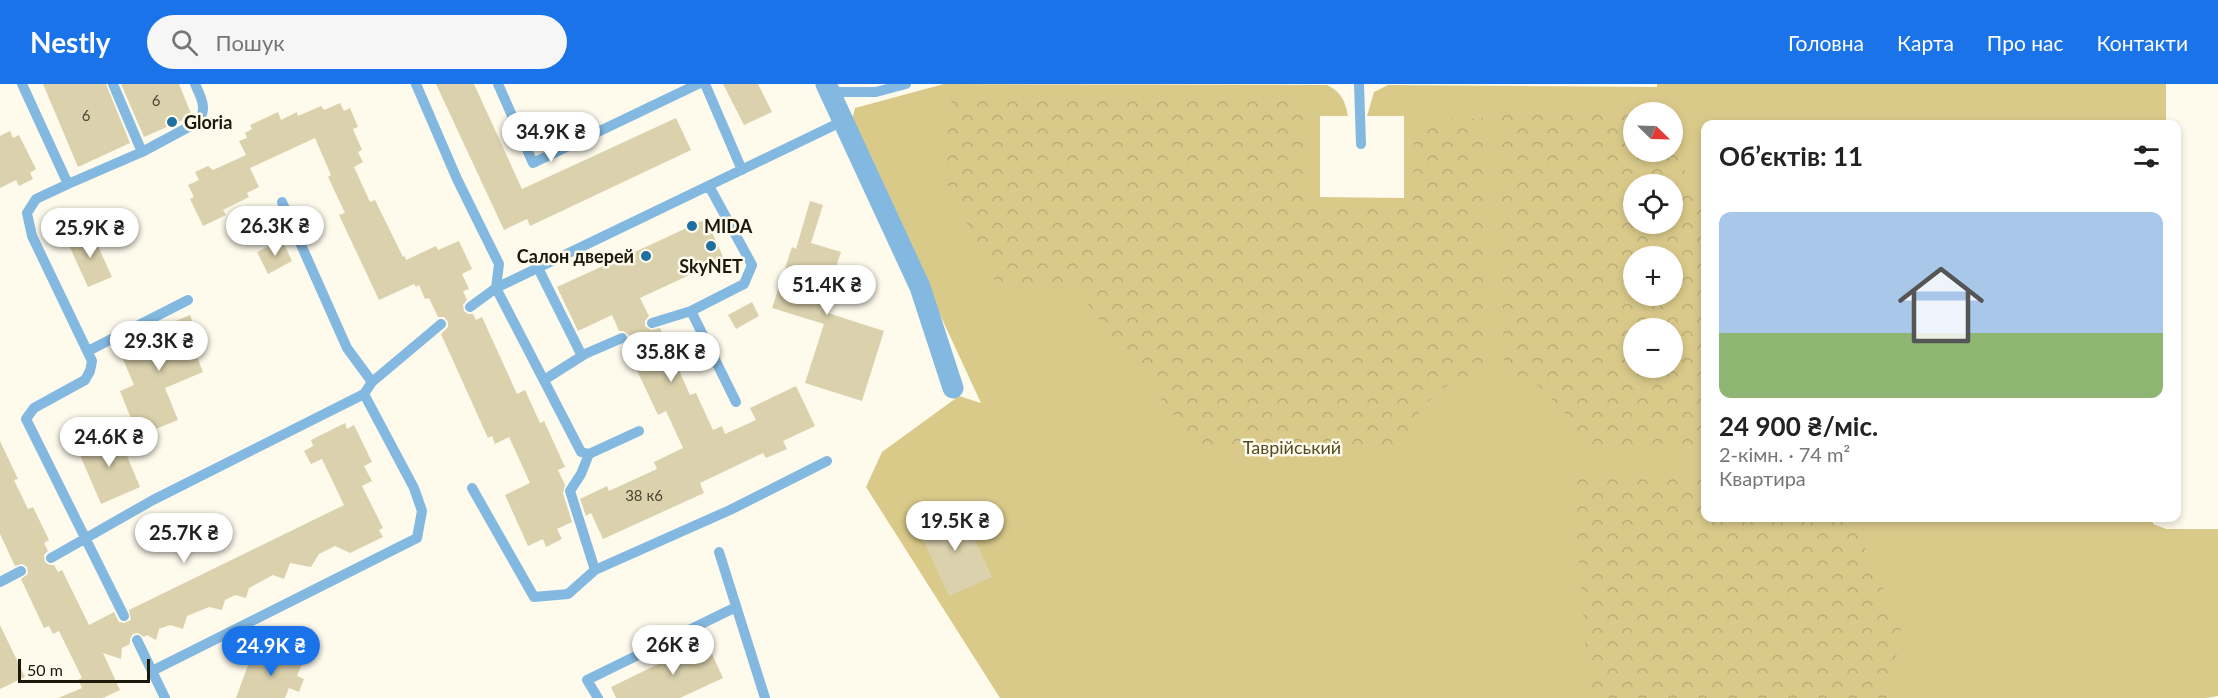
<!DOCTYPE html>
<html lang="uk">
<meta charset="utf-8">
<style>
body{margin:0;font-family:Lato,sans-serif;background:#f6f6f6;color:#222;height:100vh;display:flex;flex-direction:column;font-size:22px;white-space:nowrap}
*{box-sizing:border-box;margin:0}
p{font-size:20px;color:#767676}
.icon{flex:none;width:33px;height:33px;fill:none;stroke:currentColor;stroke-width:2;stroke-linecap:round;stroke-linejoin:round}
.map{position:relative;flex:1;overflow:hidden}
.panel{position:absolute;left:1701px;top:36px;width:480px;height:402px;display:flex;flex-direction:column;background:#fff;border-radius:12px;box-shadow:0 3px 9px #0003}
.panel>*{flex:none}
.needle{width:39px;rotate:113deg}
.controls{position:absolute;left:1623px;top:18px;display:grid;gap:12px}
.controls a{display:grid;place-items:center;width:60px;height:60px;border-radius:50%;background:#fff;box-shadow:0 3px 9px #0003;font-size:30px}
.scale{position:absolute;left:18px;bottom:15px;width:132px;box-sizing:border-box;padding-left:6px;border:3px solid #1c190b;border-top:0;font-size:16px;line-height:21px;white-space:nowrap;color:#1c190b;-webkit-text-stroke:4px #fefaec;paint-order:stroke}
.price{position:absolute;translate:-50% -51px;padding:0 14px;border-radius:21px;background:#fff;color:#222;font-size:20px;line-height:39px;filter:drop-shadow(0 2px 3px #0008)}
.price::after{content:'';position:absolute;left:50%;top:36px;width:18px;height:14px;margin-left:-9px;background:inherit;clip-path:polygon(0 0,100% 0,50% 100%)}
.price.on{background:#1a73e8;color:#fff}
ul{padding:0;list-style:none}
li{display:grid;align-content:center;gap:12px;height:318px;padding:0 18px}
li+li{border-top:2px solid #e0e0e0}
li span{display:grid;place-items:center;height:186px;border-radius:12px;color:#555}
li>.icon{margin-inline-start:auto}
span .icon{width:108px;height:108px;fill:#fffc;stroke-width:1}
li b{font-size:26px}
h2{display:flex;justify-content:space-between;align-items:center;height:72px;padding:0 18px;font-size:26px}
header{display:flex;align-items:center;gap:36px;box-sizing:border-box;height:84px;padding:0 30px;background:#1a73e8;color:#fff}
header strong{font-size:28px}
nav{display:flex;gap:33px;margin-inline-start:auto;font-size:21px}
.search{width:420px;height:54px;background:#f6f6f6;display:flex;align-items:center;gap:15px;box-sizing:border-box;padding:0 21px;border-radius:33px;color:#767676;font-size:22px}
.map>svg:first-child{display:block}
</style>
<header>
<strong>Nestly</strong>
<div class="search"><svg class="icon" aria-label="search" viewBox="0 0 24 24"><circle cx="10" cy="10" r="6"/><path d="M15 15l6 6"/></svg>Пошук</div>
<nav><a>Головна</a><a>Карта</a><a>Про нас</a><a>Контакти</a></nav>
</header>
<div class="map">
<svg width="2218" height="614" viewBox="0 0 2218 614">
<defs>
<pattern id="forest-crowns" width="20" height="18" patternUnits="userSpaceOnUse" patternTransform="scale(1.5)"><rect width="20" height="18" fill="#daca8a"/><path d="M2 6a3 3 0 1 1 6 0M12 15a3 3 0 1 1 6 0" fill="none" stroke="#baad76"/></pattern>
</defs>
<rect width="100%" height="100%" fill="#fefaec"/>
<path fill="#daca8a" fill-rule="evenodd" d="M944 0 1327 1C1341 8 1345 16 1348 32H1320V113L1404 114V32H1367L1374 8 1388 1 1657 3V0H2166V40H1706V434H2153V440L2166 445H2218V612L2207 614H1000L866 403 882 368 959 312 981 319 851 39 855 24ZM1634 28H1672V68H1634ZM1634 100H1672V140H1634ZM1634 172H1672V212H1634ZM1634 244H1672V284H1634Z"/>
<path fill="url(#forest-crowns)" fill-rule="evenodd" d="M952 13 1304 14 1305 122 1413 121 1414 37 1486 34V292L1446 302 1419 326 1407 366 1202 368 1077 206 995 197 943 91Z
M1653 22 1657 28H1634V68H1672L1673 61 1705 129V366L1577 367 1567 331 1539 302 1504 289 1500 30ZM1634 100H1672V140H1634ZM1672 172V212H1634V172ZM1634 244H1672V284H1634Z
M1705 388 1706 434H1852L1901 544 1890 614H1590L1572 391Z"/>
<path fill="#dbd2ad" d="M43 0H106L130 59 78 83Z
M121 0H179L192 32 144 53Z
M436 0H474L522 105 676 34 691 66 530 142 527 135 504 146Z
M723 0H758L772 28 744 41Z
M340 19 344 27 350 24 358 43 353 45 362 66 358 68 363 78 354 83 370 118 375 116 403 173 405 172 406 176 436 162 438 166 459 157 472 185 462 190 469 205 463 207 467 216 463 221 464 227 468 230H473L476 236 482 233 517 310 525 306 540 339 544 337 565 383 558 386 565 401 563 409 572 438 557 445 562 455 546 463 543 455 528 462 505 411 530 399 509 353 495 360 492 352 488 354 441 250 448 243V238L444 233H438L429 214 425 215 419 201 416 203 414 200 379 216 339 131 345 129 328 93 331 91 315 54 250 84 259 103 247 109 249 113 223 126 226 131 203 142 190 115 194 113 188 101 199 96 195 88 208 82 213 86 246 71 239 57 247 54 245 49 252 45 250 41 278 28 281 36 297 28 298 32 321 22 324 26Z
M10 47 13 54 19 51 36 85 30 89 33 95 19 102 16 96 0 104V52Z
M810 117 823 121 811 159 841 168 834 189 840 191 828 229 884 247 862 317 805 299 824 240 772 224 792 163 796 165Z
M706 135 724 175 640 214 649 232 645 237V242L651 246 660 244 690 311 696 309 713 346 722 342 725 350 756 336 750 324 796 302 815 342 783 357 787 365 766 374 763 369 700 399 704 409 603 455 591 429 586 432 580 415 607 402 609 407 657 385 654 378 683 364 666 327 658 331 625 261 629 255V251L623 247H619L612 231 578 247 557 203 605 181 603 177 620 170 622 174Z
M91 147 112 193 88 203 67 157Z
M282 156 292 177 268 190 257 168Z
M752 218 759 232 736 245 728 231Z
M190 231 202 262 194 265 203 288 165 304 178 336 138 352 120 307 134 301 117 261Z
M345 339 347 345 354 341 372 378 364 382 372 397 362 402 383 444 379 446 383 453 350 469 335 462 319 470 311 483 290 479 284 495 273 491 249 504 246 514 235 511 225 516 222 526 209 523 187 532 183 545 170 541 159 545 156 556 147 551 144 553 138 549 133 550 130 555V560L122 564 121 575 103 569 120 606 103 614H58L82 604 78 596 82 594 59 547 53 550 49 542 44 544 21 495 28 490 27 483 22 480 15 482 0 450V357L18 395 14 396 28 425 33 423 49 456 44 459 48 467 44 471 45 478 50 481H54L58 488 62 486 89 541 114 528 119 538 124 539 131 536 129 526 344 421 322 375 311 380 304 367 313 362 311 356Z
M117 348 140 403 101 420 77 364Z
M960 423 992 493 949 512 917 443Z
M0 541 25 593 0 605Z
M706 557 723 594 680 614H616L611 603Z
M259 565 286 575 287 571 303 577 297 592 304 595 299 608 289 604 285 614H236L251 573 255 575Z"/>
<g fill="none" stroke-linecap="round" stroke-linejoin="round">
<path stroke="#83b9e0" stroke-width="10" d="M22 0 68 100 36 115 27 129 32 152 92 277 90 287 85 296 34 324 26 335 124 532
M416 0 457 95 499 180 496 204 581 368 589 370 639 347
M498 0 533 79 698 0
M705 0 742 86
M1359 0 1361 60
M830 8H876L906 0
M142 68 198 38C208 25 201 13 195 0
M68 100 142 68 113 0
M709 102 752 181 744 200 691 227 736 318
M282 118 347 264 372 298 441 240
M538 184 582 272
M470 223 496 204 843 37
M652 239 691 227
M88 267 188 216
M544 296 585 270 622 254
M589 370 581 390 570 407 595 486 730 426 827 377
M472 404 534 513 568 510 595 486
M719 468 765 614
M51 474 153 416 364 310
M0 498 21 487
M137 556 165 614
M152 587 417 454 422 427 414 404 364 310 372 298
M598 614 587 596 736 523"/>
<path stroke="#83b9e0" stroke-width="21" d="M826 0 920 203 953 304"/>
</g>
<g fill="#1e70a1" stroke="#fefaec" stroke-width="2">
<circle cx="172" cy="38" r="6"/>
<circle cx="692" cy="142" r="6"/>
<circle cx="711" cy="162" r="6"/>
<circle cx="646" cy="172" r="6"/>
</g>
<g text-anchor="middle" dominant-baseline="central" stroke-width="5" stroke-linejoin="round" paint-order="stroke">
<g font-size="15" fill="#4c4734">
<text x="156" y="16">6</text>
<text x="86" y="31">6</text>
<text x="644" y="411">38 к6</text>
</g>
<g font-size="18" font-weight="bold" fill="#1c190b" stroke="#fefaec" text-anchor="start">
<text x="184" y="38">Gloria</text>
<text x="704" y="142">MIDA</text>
<text x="634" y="172" text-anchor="end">Салон дверей</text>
<text x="711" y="182" text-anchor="middle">SkyNET</text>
</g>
<g font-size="18" fill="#544b23" stroke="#fefaec">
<text x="1292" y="363">Таврійський</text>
</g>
</g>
</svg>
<div class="controls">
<a><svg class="needle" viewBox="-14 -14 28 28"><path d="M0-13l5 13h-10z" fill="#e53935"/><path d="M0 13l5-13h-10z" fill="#767676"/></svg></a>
<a><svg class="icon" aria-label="locate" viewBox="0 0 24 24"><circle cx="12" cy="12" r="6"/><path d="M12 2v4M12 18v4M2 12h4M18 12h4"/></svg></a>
<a>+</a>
<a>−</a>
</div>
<div class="scale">50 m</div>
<b class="price" style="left:551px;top:79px">34.9K ₴</b>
<b class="price" style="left:275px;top:173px">26.3K ₴</b>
<b class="price" style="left:90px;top:175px">25.9K ₴</b>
<b class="price" style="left:827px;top:232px">51.4K ₴</b>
<b class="price" style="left:159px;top:288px">29.3K ₴</b>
<b class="price" style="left:671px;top:299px">35.8K ₴</b>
<b class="price" style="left:109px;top:384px">24.6K ₴</b>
<b class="price" style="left:955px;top:468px">19.5K ₴</b>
<b class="price" style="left:184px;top:480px">25.7K ₴</b>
<b class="price" style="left:673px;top:592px">26K ₴</b>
<b class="price on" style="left:271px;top:593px">24.9K ₴</b>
<section class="panel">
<h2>Об’єктів: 11<svg class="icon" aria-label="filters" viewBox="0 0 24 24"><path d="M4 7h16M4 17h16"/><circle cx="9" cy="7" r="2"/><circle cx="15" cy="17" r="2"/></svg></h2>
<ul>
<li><span style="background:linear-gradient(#a9c7e8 65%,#8fb573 0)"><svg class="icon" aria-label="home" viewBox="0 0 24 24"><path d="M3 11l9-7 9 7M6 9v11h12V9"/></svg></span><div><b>24 900 ₴/міс.</b><p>2-кімн. · 74 m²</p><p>Квартира</p></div></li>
</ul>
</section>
</div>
